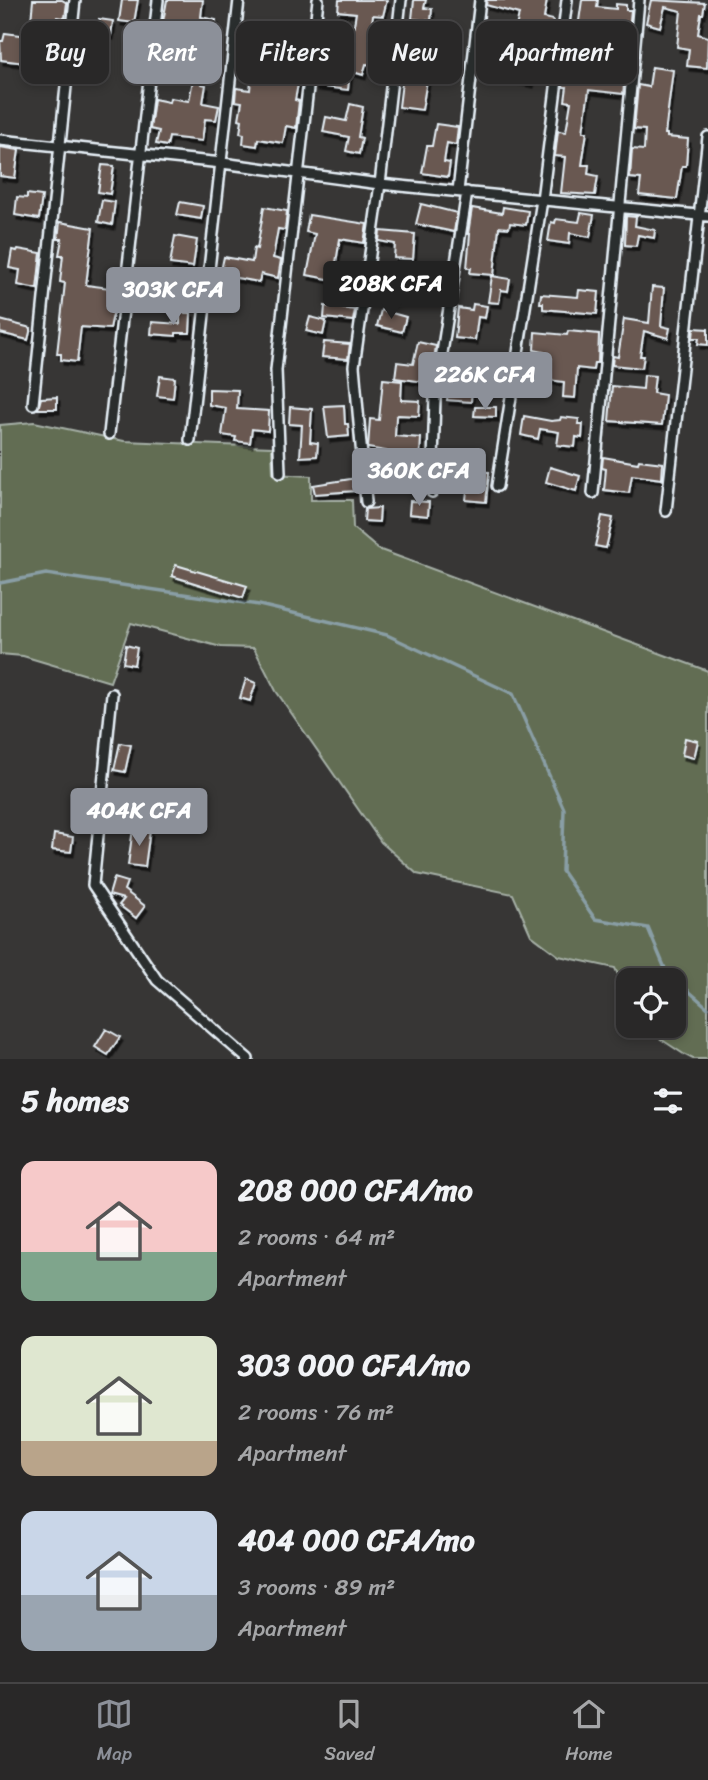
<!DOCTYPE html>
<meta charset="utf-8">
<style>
body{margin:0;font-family:Sriracha,sans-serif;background:#353434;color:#f1f3f6;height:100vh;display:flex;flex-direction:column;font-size:26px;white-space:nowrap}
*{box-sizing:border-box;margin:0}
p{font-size:23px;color:#a5a6a8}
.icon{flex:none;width:38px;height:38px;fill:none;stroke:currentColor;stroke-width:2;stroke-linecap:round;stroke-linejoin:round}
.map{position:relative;height:1059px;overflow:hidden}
.panel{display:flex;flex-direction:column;background:#292828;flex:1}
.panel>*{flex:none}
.hud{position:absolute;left:21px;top:21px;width:667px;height:63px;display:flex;gap:14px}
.buttons{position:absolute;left:616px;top:968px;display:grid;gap:14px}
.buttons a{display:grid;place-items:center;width:70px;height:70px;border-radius:14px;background:#292828;box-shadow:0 4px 10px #0003,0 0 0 2px #454445;font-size:35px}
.price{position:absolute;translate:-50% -60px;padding:0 16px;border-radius:7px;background:#8c9099;color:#fff;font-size:23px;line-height:46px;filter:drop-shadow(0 2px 4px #0008)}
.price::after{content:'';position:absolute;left:50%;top:42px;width:21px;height:16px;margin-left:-10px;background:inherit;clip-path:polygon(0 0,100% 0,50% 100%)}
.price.current{background:#222;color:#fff}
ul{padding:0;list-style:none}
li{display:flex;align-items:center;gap:21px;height:175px;padding:0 21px}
li span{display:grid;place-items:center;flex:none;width:196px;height:140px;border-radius:14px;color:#555}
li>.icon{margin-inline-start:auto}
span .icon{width:84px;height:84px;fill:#fffc;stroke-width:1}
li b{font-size:30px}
h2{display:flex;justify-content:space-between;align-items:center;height:84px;padding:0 21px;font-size:30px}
.pill{padding:0 24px;border-radius:14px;background:#292828;box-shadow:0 4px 10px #0003,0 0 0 2px #454445;font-size:24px;line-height:63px}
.pill.current{background:#8c9099;color:#fff}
.tabs{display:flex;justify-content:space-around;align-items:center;height:98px;border-top:2px solid #454445;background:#292828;font-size:19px;color:#a5a6a8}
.tabs a{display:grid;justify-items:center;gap:4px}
.tabs .current{color:#8c9099}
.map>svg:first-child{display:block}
</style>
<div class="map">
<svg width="708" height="1059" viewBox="0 0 708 1059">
<defs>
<filter id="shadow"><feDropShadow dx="2.5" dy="4.5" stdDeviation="0" flood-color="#0009"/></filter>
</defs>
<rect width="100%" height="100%" fill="#373635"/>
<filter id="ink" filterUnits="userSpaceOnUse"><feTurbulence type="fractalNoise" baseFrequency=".0143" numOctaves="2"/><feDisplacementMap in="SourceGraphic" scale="14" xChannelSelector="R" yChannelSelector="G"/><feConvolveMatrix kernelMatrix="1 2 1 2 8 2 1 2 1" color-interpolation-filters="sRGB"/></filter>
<g filter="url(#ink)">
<path fill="#626d53" stroke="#a5afa6" stroke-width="2" d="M34 422 124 441 272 447 273 474 311 476V500H352L353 528 378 549 708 671V1059H693L685 1055 641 1026H674V980H628V997L615 968 559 956 531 935 513 894 417 874 381 842 276 691 254 648 221 647 131 623 110 682 23 656 0 654V425Z"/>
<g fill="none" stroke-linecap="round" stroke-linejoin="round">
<path stroke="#899ea5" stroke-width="3.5" d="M0 583 46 574 259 605 387 635 513 694 564 809 562 871 595 919 648 928 666 971 708 1008"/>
</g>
<path fill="#695951" stroke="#e8f1f8" stroke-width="2" filter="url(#shadow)" d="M33 0H62L67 3 65 18 57 17 54 35 30 32Z
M122 0H138L134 23 119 21Z
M167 0H203L201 17 216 20 213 36 162 27Z
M339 0H387L383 16 373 15 372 23 385 26 384 36 379 35 375 65 366 64 363 75 350 71 348 90 315 86 317 72 331 74 336 48 320 45 321 32 352 37 356 13 338 11Z
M414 0H426L424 8 432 9 431 21 412 19Z
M487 0H547L544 18 553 20 551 31 538 27 530 65 536 66 531 83 516 80 522 48 516 47 520 28 516 27 519 14 486 5Z
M582 0H598L597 7 616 9V4L626 5V10H631L628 40H625L624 52 600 50 602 37 585 34 586 30 578 28Z
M651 0 705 3 703 14H701L698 34 708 37 707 68 687 66 689 49 677 47 681 11 665 7 660 27 646 23Z
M99 19 113 21 111 35 97 33Z
M5 33 29 36 25 63 1 60 0 41H3Z
M403 42 433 44 422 110 399 107 403 74 400 73Z
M160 44 192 49 189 70 158 65Z
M619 57 627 58 623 94 589 90 583 132H587L582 165H589L588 174 598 176 595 195 561 193 565 157 555 156 558 131 566 132 571 102 565 101 567 87H563L565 72 585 75 587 67 618 70Z
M272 58 302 64 301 84H298L295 100 299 101 296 128 286 126 283 143 258 139 257 146 243 144 244 134 240 133 242 120 239 119 242 102 235 101 236 88 250 90 252 70 270 72Z
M196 63 203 64 201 84 206 85 203 103 219 106 216 120 205 119 202 141 169 137 167 146 156 144 159 131 150 129 154 99 169 102 170 98 189 101 193 80H190L192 67 195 68Z
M652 67 673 70 665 134H667V137L688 139 686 166H682L677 199 639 195 641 179 630 178 632 149 644 150 645 130 634 129 638 85 649 87Z
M350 104 363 107 358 137 362 138 359 154 346 151 349 137 323 132 326 117 346 121Z
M436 124 458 127 456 145 447 143 444 162 450 163 448 177 422 173 427 146H432Z
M0 147 19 150 15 178 0 176Z
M102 165 114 166 110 194 98 192Z
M27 194 42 196 39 219 15 215 17 197 27 198Z
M102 200 115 202 112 225 98 222Z
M180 202 203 206 201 219 177 215Z
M421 204 457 213 454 232 416 224Z
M264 207 287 211 285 230 278 229 273 258 281 260 278 278 261 274 259 282 220 275 224 257 252 262 254 248 257 249Z
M503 207 528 211 526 225 510 223 509 228 499 227 494 275 470 273 471 268H467L470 234H468L472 208 502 213Z
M581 213 594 215 590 237 570 233 569 244 548 241 551 222 555 223 556 219 579 222Z
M309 215 367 224 364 243 340 239 333 280 307 275 315 234 306 232Z
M626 216 636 217 635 226 655 230 654 238 638 235 636 246 625 245Z
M60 222 93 228 86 285 118 289 110 329 81 327 77 362 61 360V354H57L65 283 60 282 63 255H59L62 239H58Z
M380 231 415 234 413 259 394 258 395 244 379 241Z
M175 236 197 240 193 267 170 264Z
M18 249 41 253 37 289 18 285 20 270 9 268 12 250 17 251Z
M413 273 431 276 427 298 409 295Z
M492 276 510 279 508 291 501 290 499 303 488 302Z
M154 280 166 281 165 292 186 293 185 306 153 302Z
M652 287 664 288 661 326 670 328 668 338 644 331 640 356H644L642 368 612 365 613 356 618 357 624 319 649 323Z
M579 290 599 292 597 314 543 309V303H540L541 294 578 297Z
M473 304 487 306 485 318 478 317 475 340 455 338 458 308 472 310Z
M325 306 355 310 353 321 324 318Z
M381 310 406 317 402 332 377 326Z
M180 313H191L190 333H176V336L151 334 152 322 180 324Z
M310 317 326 321 323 335 306 331Z
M0 320 31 328 28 340 0 333Z
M694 328 708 329V345L698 344 699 338H693Z
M568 331 599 334 598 363H594L593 370 577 368 575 398 563 397 564 382 542 379 544 352 534 350 535 332 567 335Z
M324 342 350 344 348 359 322 357Z
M418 342 436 346 433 365 428 363 425 382 395 378 397 362 413 364Z
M644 375 655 376 653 393 665 395 662 425 609 421 612 386 643 389Z
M160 376 175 378 173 398 157 396Z
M383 379 402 381 401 400 420 401 419 416 398 415 396 417 395 436 421 438 420 455 398 453 393 475 411 478 410 487 371 484V476L382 474 386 451 368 448 370 419 379 420Z
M449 384 472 386 471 402 447 400Z
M209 389 238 390 237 409 269 411 268 431 252 429 250 443 235 441 236 437 222 435 226 408 209 405Z
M57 397V409H38L41 398Z
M344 405 345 424H348L349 436 328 438 324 406Z
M290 407 312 409 310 442 318 443 317 456 300 457 302 425 289 424Z
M475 407H496V417L474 416Z
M524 416 551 421 560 420 561 417 579 419 578 424H583L582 438 576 437 575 447 557 445 559 432 540 429 538 439 521 435Z
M603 457 638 463 639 460 663 463 662 479 632 475 629 493 604 490 606 469 602 468Z
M550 467 580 476 576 491 546 482Z
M469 471 489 472 486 502 466 500Z
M357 478 355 491 315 494 313 485Z
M410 501 429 502 428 516 409 514Z
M380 508 379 522 364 521 365 509Z
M602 516 613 518 606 548 595 546Z
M176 565 247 586 243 598 172 576Z
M126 645 137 648 134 665 123 663Z
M246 679 256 683 250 701 240 698Z
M685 738 698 741 694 758 682 755Z
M120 743 131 745 125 772 114 770Z
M133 828 150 830 145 867 128 865Z
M54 834 73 837 71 852 52 850Z
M114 878 127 882 124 890 145 906 136 918 119 905 124 899 109 895Z
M106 1029 120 1037 108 1055 95 1047Z"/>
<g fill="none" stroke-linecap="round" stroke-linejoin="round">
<defs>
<path id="minor" d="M0 140 222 163 380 184 708 216
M458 191 480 0
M33 404 75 0
M109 434 158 0
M190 440 239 0
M280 473 276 370 318 0
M497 486 542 200 567 0
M432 492 435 398 467 192
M593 493 639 0
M366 502 354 366 380 184 401 0
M666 511 708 137
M112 694 93 885 157 980 248 1059"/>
</defs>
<use href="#minor" stroke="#e8f1f8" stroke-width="14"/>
<use href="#minor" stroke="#2a2d2e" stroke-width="9"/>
</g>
</g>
</svg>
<div class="buttons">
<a><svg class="icon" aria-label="locate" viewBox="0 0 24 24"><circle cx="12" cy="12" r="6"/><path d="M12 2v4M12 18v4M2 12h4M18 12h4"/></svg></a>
</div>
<b class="price current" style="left:391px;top:321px">208K CFA</b>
<b class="price" style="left:173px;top:327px">303K CFA</b>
<b class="price" style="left:485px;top:412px">226K CFA</b>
<b class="price" style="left:419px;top:508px">360K CFA</b>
<b class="price" style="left:139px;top:848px">404K CFA</b>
<div class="hud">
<a class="pill">Buy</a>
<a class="pill current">Rent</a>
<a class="pill">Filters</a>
<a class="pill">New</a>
<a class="pill">Apartment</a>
</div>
</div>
<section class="panel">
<h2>5 homes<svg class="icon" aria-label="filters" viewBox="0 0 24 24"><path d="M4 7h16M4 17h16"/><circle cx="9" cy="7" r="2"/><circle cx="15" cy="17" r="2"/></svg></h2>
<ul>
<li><span style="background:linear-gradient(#f6c9c9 65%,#7fa58c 0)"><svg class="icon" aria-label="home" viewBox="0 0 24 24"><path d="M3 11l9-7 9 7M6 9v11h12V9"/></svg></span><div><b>208 000 CFA/mo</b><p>2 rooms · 64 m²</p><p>Apartment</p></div></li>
<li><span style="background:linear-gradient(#dfe7d0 75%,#b9a48a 0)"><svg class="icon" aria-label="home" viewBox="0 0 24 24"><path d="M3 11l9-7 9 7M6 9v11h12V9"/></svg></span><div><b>303 000 CFA/mo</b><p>2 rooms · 76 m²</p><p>Apartment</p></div></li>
<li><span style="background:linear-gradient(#c9d6e8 60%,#9aa5b1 0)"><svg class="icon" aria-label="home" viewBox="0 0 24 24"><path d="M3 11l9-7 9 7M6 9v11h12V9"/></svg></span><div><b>404 000 CFA/mo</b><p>3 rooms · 89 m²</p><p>Apartment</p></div></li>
</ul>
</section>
<nav class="tabs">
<a class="current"><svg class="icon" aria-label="map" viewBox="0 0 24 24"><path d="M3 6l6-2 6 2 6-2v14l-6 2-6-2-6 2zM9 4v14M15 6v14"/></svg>Map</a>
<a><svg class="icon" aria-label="saved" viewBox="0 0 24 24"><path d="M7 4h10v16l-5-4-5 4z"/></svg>Saved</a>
<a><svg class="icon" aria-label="home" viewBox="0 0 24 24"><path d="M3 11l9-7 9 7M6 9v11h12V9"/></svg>Home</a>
</nav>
